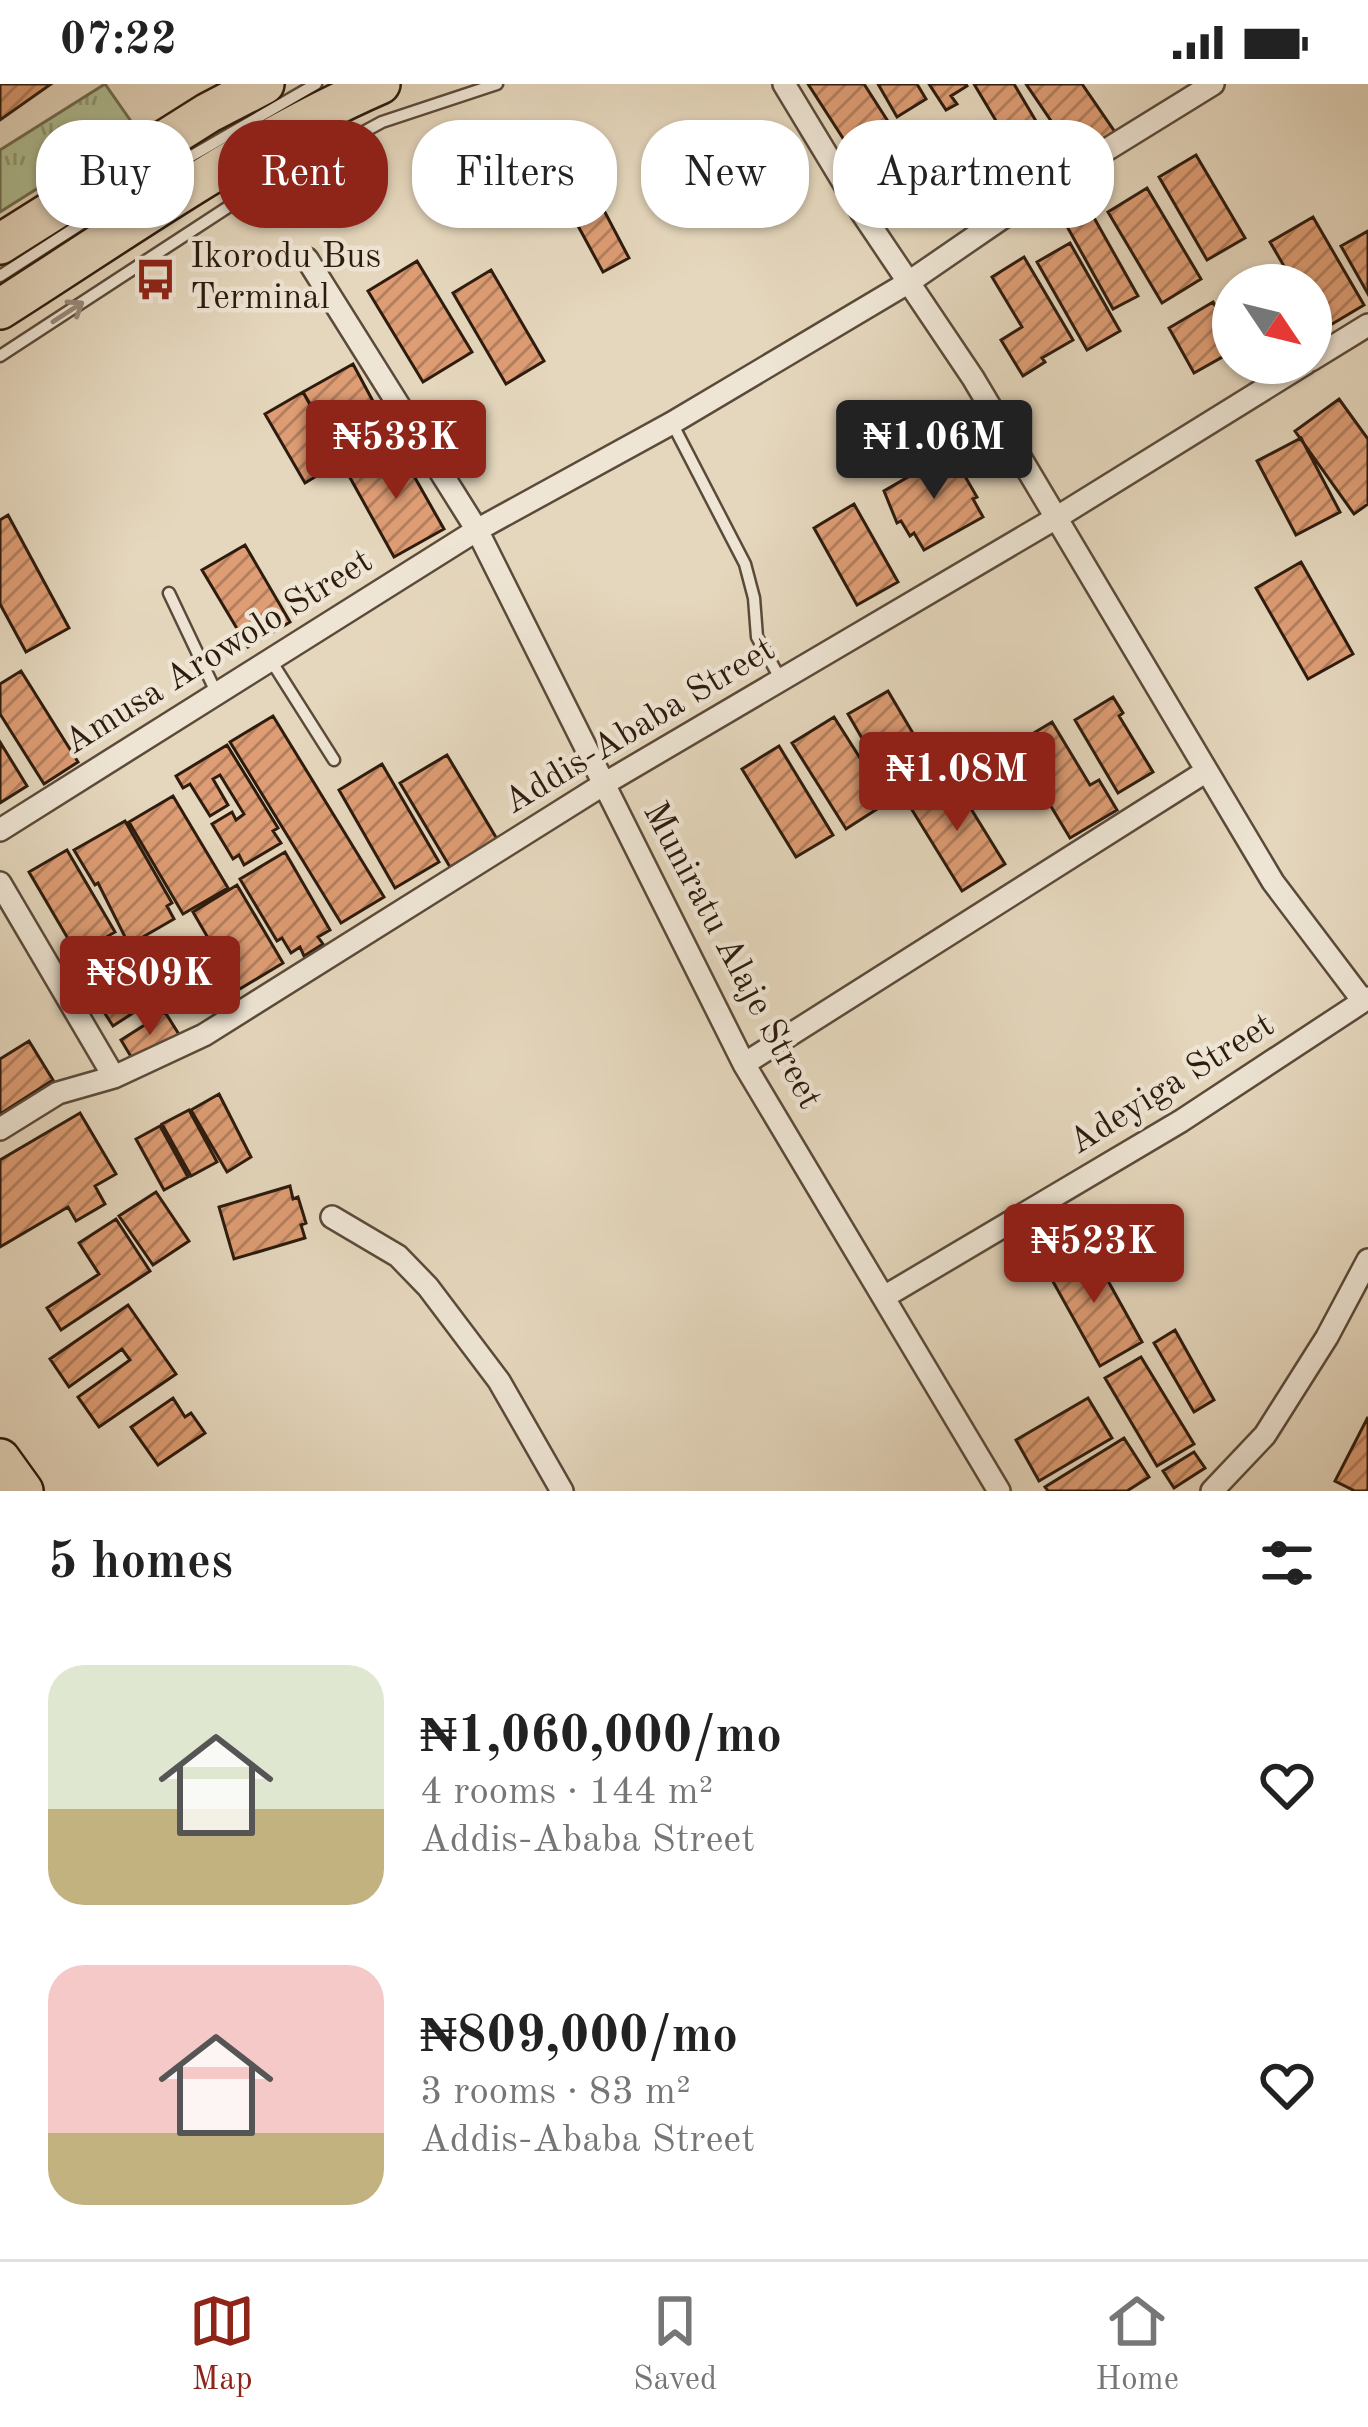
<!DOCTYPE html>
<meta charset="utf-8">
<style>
body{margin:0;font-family:"Old Standard TT",serif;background:#f6f6f6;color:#222;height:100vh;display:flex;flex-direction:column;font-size:45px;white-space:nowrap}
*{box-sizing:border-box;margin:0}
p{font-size:39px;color:#767676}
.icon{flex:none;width:66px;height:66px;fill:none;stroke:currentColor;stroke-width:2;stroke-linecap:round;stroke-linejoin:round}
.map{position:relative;height:1407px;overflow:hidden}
.sheet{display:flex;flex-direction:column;background:#fff;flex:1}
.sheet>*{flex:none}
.guide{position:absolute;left:36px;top:36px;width:1296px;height:108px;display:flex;gap:24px}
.needle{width:78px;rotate:125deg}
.fabs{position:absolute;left:1212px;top:180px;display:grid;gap:24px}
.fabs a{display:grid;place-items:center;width:120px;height:120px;border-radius:50%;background:#fff;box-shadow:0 3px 9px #0004;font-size:60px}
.price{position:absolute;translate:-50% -102px;padding:0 27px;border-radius:12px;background:#8f2418;color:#fff;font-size:39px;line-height:78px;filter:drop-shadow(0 3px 6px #0008)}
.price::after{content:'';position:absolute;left:50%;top:72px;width:36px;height:27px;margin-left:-18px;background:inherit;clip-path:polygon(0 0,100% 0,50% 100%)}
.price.active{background:#222;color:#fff}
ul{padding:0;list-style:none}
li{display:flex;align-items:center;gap:36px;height:300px;padding:0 48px}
li span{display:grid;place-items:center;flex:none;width:336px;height:240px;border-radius:36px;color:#555}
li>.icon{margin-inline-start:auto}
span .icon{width:144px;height:144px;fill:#fffc;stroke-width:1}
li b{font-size:51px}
h2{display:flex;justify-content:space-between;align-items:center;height:144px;padding:0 48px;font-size:51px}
.pill{padding:0 42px;border-radius:48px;background:#fff;box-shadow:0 3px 9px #0004;font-size:42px;line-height:108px}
.pill.active{background:#8f2418;color:#fff}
.status{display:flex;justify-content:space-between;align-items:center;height:84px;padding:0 60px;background:#fff;direction:ltr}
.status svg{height:33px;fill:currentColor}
.menu{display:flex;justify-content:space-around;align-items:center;height:168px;border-top:3px solid #e0e0e0;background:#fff;font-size:33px;color:#767676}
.menu a{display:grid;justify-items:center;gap:6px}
.menu .active{color:#8f2418}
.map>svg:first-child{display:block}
</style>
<div class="status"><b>07:22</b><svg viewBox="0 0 49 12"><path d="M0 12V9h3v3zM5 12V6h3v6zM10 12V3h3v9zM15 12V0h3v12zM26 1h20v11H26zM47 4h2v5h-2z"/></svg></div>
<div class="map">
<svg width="1368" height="1407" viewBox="0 0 1368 1407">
<defs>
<pattern id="grass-tufts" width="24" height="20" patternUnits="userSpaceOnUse" patternTransform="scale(3)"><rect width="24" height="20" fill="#b0bf94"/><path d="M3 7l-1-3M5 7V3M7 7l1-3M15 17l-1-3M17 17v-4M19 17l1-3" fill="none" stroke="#909a77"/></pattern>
<pattern id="building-hatch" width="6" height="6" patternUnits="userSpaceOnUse" patternTransform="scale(3)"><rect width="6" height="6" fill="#de9d74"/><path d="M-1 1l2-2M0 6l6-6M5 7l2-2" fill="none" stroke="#b47f5e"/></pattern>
</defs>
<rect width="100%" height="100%" fill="#e5d7bd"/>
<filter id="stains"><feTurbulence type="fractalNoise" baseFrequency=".00167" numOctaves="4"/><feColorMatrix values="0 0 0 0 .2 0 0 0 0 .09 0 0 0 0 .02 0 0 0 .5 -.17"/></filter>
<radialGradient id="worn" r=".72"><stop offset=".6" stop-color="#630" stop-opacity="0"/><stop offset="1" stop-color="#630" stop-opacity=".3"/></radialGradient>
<path fill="url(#grass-tufts)" stroke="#6e6d51" stroke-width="3" d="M105 0 135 43 0 128V66Z"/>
<path fill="url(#building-hatch)" stroke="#2d1b0e" stroke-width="3" d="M0 0H51L0 36Z
M808 0H864L936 112 897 138Z
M878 0H917L926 15 897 33Z
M929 0H966L967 2 951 12 957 20 946 26Z
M974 0H1014L1049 59 1020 77Z
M1026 0H1082L1117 51 1079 78Z
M1196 71 1245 154 1207 176 1159 93Z
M578 77 629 174 603 188 551 92Z
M1147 104 1201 195 1162 219 1108 128Z
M1088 123 1138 212 1113 225 1064 137Z
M1313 133 1364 221 1322 246 1311 228V201H1295L1270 158Z
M1368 147V210L1341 162Z
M1070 159 1120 247 1087 266 1037 178Z
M1024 173 1073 256 1042 274 1045 278 1023 292 1001 256 1022 243 992 193Z
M417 177 472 268 423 298 368 207Z
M491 186 544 277 506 300 453 209Z
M1213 218 1233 254V267L1194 289 1169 244Z
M353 280 397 362 348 390 303 308Z
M303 308 343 376 305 399 265 330Z
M1339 315 1368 355V420L1354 430 1295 347Z
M1301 354 1340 428 1296 451 1257 377Z
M397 362 444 445 394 473 348 390Z
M951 368 977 413 973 415 983 433 924 466 914 449 910 452 901 437 897 439 884 407Z
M854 420 898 498 857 521 814 444Z
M8 431 69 544 26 568 0 520V436Z
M245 461 290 538 248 563 202 486Z
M1301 478 1353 570 1308 595 1256 504Z
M21 587 78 678 44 700 0 630V600Z
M888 607 937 690 896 713 848 630Z
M1113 613 1123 629 1119 632 1153 688 1118 709 1075 636Z
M273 632 384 813 341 839 230 658Z
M834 633 888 718 846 745 792 659Z
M1052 638 1090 701 1099 696 1117 726 1070 754 1014 661Z
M0 658 27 702 0 719Z
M227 661 278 744 273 747 281 759 244 781 239 771 233 775 212 740 232 728 236 736 244 730 220 691 213 695 228 721 210 732 190 700 183 704 176 692Z
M779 662 833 751 796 773 742 685Z
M447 671 497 755 450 783 400 699Z
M382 680 439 778 395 804 339 706Z
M952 694 1005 780 962 807 909 721Z
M173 712 228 804 183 830 129 738Z
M125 737 172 819 167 822 174 835 129 861 98 799 95 801 74 766Z
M67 766 115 848 77 870 29 788Z
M285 768 330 846 318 853 323 860 304 872 300 863 291 869 282 854 277 857 240 795Z
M237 801 283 879 233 909 216 881 222 878 193 828Z
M137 883 156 914 113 942 93 911Z
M165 928 180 952 136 981 121 956Z
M29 957 53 996 0 1030V975Z
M219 1010 251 1073 227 1088 191 1026Z
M189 1026 217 1078 191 1092 162 1040Z
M80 1029 116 1090 95 1102 105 1120 76 1137 68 1123 0 1163V1076Z
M160 1042 188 1093 164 1106 136 1055Z
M290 1102 293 1115 298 1113 306 1139 301 1141 305 1154 234 1175 219 1123Z
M156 1108 189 1157 153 1181 119 1132Z
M116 1135 150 1187 61 1246 47 1224 99 1190 79 1159Z
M1088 1161 1142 1258 1100 1282 1046 1185Z
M128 1221 176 1290 99 1343 78 1313 130 1276 122 1265 69 1303 50 1275Z
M1175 1246 1214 1316 1194 1328 1154 1259Z
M1141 1273 1194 1360 1157 1382 1105 1294Z
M173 1314 185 1333 191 1329 205 1349 158 1381 131 1343Z
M1088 1314 1112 1354 1039 1397 1016 1356Z
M1368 1333V1407H1355L1335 1397Z
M1124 1354 1149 1393 1127 1407H1048L1045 1403Z
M1194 1368 1205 1384 1174 1404 1163 1387Z"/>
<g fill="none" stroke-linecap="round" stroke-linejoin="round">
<defs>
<path id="lane" d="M0 192 143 100 316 0
M0 272 245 112 382 38 497 0
M672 339 745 480 754 514 757 553 781 596
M169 509 216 608
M270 575 334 676"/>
<path id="street" d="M784 0 862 129 973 294 1273 798 1363 917
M307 175 477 446 744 980 999 1407
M1311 276 1368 241
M0 746 477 446 672 339 909 198 1056 97 1213 0
M0 799 114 993
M744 980 1205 688
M0 1045 58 1009 114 993 204 951 604 700 1056 434 1306 279
M332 1133 398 1172 428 1203 499 1297 562 1407
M884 1213 1181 1037 1368 914
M1212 1407 1265 1351 1327 1253 1368 1176"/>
<path id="highway" d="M0 160 208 29 264 0
M0 225C123 147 245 59 380 0
M0 1375 23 1407"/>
</defs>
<use href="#lane" stroke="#5b4a3a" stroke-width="15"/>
<use href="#street" stroke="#5b4a3a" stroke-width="26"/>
<use href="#highway" stroke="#2d1b0e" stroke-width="44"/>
<use href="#lane" stroke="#eee5d4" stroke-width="10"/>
<use href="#street" stroke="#eee5d4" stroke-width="21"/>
<use href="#highway" stroke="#e5d7bd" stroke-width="39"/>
</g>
<defs><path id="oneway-shaft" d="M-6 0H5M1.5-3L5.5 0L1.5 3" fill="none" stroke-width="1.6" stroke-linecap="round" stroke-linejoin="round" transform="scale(3)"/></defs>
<use stroke="#978a7b" href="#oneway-shaft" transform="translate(68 228) rotate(-33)"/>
<defs>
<symbol id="bus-bare" viewBox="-9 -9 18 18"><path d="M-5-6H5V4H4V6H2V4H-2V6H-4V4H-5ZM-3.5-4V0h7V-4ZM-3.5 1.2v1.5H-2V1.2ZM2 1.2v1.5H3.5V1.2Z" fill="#8f2418" stroke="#eee5d4" stroke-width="2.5" paint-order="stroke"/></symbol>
</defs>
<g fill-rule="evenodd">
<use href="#bus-bare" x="126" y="166" width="59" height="59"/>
</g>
<g text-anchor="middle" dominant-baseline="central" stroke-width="9" stroke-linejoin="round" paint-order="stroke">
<g font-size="36" fill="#2d1b0e" stroke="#eee5d4" text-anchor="start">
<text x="190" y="174">Ikorodu Bus<tspan x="190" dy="41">Terminal</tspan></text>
</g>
<g font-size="36" fill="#2d1b0e" stroke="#eee5d4">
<text transform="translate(219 569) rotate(-32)">Amusa Arowolo Street</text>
<text transform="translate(640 643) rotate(-31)">Addis-Ababa Street</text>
<text transform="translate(731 872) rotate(62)">Muniratu Alaje Street</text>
<text transform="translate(1172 1001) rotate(-32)">Adeyiga Street</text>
</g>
</g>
<rect width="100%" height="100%" filter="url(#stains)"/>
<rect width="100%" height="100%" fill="url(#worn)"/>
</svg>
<div class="fabs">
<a><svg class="needle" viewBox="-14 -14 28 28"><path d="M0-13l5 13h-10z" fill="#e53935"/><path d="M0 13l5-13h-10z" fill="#767676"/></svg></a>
</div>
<b class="price" style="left:396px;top:418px">₦533K</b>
<b class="price active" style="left:934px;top:418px">₦1.06M</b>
<b class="price" style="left:957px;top:750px">₦1.08M</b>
<b class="price" style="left:150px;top:954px">₦809K</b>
<b class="price" style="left:1094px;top:1222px">₦523K</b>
<div class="guide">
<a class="pill">Buy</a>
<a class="pill active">Rent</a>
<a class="pill">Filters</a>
<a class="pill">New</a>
<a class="pill">Apartment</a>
</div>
</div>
<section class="sheet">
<h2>5 homes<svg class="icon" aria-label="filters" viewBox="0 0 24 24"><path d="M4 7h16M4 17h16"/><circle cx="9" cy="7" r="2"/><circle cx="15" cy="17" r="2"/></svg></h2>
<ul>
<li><span style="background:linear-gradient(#dfe7d0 60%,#c2b280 0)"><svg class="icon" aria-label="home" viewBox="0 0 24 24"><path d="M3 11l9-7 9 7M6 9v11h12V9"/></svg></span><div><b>₦1,060,000/mo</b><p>4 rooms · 144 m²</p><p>Addis-Ababa Street</p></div><svg class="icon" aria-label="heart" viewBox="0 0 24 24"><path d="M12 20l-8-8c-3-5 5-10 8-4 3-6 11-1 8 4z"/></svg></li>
<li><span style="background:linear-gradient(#f6c9c9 70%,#c2b280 0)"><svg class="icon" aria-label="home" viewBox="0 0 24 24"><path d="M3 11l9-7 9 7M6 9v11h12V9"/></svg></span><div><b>₦809,000/mo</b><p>3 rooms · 83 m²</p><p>Addis-Ababa Street</p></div><svg class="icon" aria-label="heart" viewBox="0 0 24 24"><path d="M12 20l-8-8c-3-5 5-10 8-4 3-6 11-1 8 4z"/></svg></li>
</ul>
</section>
<nav class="menu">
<a class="active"><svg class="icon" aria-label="map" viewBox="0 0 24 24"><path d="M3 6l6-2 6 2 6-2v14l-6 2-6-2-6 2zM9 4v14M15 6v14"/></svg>Map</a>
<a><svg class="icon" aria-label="saved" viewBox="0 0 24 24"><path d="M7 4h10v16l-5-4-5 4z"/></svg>Saved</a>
<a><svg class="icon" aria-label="home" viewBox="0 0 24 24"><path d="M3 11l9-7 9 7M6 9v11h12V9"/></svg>Home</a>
</nav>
